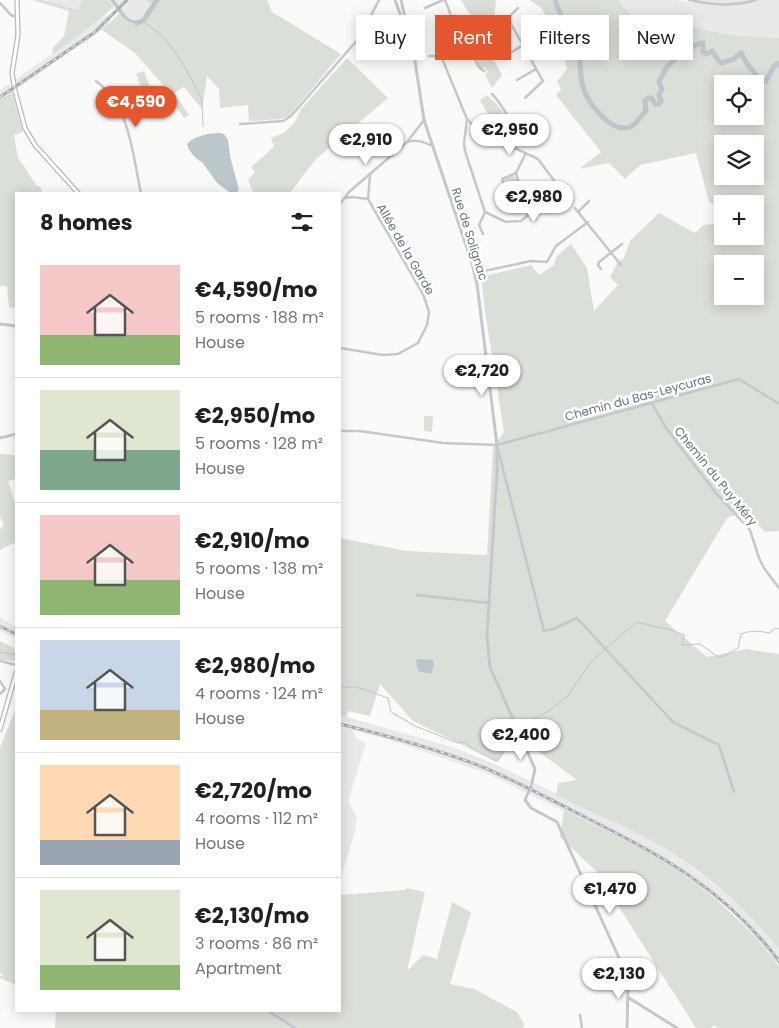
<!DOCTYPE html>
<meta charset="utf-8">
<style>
body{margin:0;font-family:Poppins,sans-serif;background:#f6f6f6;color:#202124;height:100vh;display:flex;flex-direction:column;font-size:19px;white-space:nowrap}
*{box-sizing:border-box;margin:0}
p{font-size:16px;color:#757577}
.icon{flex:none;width:28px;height:28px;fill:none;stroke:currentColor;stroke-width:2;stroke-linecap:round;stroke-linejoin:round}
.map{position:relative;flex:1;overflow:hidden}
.panel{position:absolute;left:15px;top:192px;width:326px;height:820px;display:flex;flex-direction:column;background:#fff;border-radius:0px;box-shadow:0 2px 12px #0003}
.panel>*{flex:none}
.top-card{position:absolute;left:356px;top:15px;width:348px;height:45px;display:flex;gap:10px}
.buttons{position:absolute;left:714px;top:75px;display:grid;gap:10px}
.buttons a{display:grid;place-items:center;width:50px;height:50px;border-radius:0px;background:#fff;box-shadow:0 2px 12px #0003;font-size:25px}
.price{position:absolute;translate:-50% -42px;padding:0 11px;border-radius:18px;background:#fff;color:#222;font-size:16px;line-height:32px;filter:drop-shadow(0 1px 2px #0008)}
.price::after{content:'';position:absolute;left:50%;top:30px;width:15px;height:11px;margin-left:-8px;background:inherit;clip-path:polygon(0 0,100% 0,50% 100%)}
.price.current{background:#e4572e;color:#fff}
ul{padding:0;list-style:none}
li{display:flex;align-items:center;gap:15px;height:125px;padding:0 25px}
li+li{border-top:1px solid #e0e0e0}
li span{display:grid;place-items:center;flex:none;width:140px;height:100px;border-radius:0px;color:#555}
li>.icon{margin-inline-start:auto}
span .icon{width:60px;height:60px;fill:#fffc;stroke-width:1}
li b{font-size:21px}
h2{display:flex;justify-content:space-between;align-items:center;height:60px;padding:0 25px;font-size:21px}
.pill{padding:0 18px;border-radius:0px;background:#fff;box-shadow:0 2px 12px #0003;font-size:18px;line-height:45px}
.pill.current{background:#e4572e;color:#fff}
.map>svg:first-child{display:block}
</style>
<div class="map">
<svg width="779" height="1028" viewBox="0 0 779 1028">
<rect width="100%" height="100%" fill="#fafaf8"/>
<path fill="#e8e9e9" d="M43 0H82L78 10Z
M107 0H144L151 3 140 21 129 20Z
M618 0H676L694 3 695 0H779V38L730 35 693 27 692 32 665 25 657 51 648 47 644 32Z
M106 15 111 21 102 30 18 88 16 79 94 24Z
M9 84 12 92 0 100V90Z
M0 617 16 627V639L0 631Z
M340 715 452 747 497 765 643 836 678 857 708 879 758 922 779 949V967L732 912 683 874 646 851 486 773 396 742 353 730 356 738 366 743 348 802 357 816 355 832 340 880Z"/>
<path fill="#dadfd7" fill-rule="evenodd" d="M32 0H43L78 10 82 0H107L114 7 94 24 53 54 52 49 64 36 69 11Z
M144 0H267L272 12 341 54 289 116 282 119 249 121 248 105 220 108 219 89 207 76 202 109 184 87 174 93 189 115 184 118 172 101V95L135 53 102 30 120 13 129 20 140 21 151 3Z
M461 0H496L494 19 499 23 482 34Z
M530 0H618L644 32 648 47 657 51 664 25 692 32 693 27 730 35 779 38V531L765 532 744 512 727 518 665 621 707 657 746 649 779 654V949C742 903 695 863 642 836 614 821 585 809 556 795L558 783 577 780 516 735 498 762 413 721 380 684 370 716 348 711 346 717 340 715V538L406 551 487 555 493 448 504 432 485 311 481 277 531 265 539 275 554 265 556 257 571 244 587 268 594 311 618 285 610 277 617 263 624 258 630 241 659 213 695 233 703 225 722 223V236H755V204H722V208L709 202 696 153 640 165 625 179 609 163 579 169 601 152 556 95 561 90 557 81 567 69 561 41 541 8ZM722 84H755V116H722ZM722 144H755V176H722ZM722 264H755V296H722Z
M483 40 502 75 492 88 485 74 488 72 485 68 480 67 477 61 479 60 471 50 472 46Z
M347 58 388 98 316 159 289 194H254L248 180 255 172 251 167 274 147 271 138 284 133 295 122 301 109Z
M144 71 150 87 142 90 136 74Z
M12 92 23 132 14 135 18 158 37 186H40L43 194H16V308L9 307 7 286H0V100Z
M488 95 490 99C497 101 512 124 510 132 509 135 507 137 505 139L497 137 498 133 480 100Z
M512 176 516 177 520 187 517 190 511 188 513 187 510 185 507 186 504 182 505 179Z
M424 416H433L432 432 424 431Z
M0 454H6L16 456V479L8 481 16 507V542L0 550V529L4 526 0 516Z
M0 641 14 648 16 661 0 660Z
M16 708V985L0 978V976L4 975 0 973V748Z
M564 810C597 827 632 841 664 861 709 890 747 924 779 967V1028H717L715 1025 710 1028H696L596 871 560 837Z
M407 888 425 892 407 971 423 955 437 959 452 902 471 912 450 984 474 989 517 1012 524 1024 523 1028H55L56 1011H340V895L405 890Z"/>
<path fill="#bbc7cb" d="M110 0H114C123 9 126 24 141 20L155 0H158L142 22C126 28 119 11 110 0Z
M220 133 224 134 228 140 230 156 239 190 236 193 232 194 217 183 202 162C195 159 189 151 187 144 194 136 209 133 220 133Z
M418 659 433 660 434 665 431 674 418 671 416 661Z"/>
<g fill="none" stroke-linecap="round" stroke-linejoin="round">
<path stroke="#bbc7cb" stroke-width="1" d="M142 21 159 33 169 44 182 62 202 100 203 126
M0 652 16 655
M340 687H357L388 698 391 712 415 726 458 743 466 742 471 748 496 761 530 721 550 710 569 695 575 684 593 660 636 622 671 630 684 635 682 645 700 644 718 657 724 656 738 648 741 634C751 630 759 631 770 633L775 628 779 629"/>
<path stroke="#bbc7cb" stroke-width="5" d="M555 0C561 19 573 37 579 57 581 67 580 78 583 87 588 103 611 134 630 127 637 124 641 116 646 111L645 101 648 98H652L655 104H659L661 102 659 94 662 89 659 82 666 68 674 60 675 53 687 50 700 43H703V52L706 54 712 51 718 60 721 63 734 59 741 53C745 62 754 73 761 81H766L774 66 779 63
M137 23 144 20 157 0"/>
<defs>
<path id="secondary" d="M17 0 18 35 12 73 15 91 25 128 35 145 79 194
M0 729 16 673"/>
</defs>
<use href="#secondary" stroke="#b3babf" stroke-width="5.5"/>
<path stroke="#c3c8cc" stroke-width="2.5" d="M445 0C457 27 452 30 441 56L467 119 479 131 538 159 567 198
M689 0C713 5 732 7 756 0
M0 3 11 15 18 18
M425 8 443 0
M506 22 507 19 518 8
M448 39 467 46 479 67 484 71
M467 46 502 24 506 22 511 24 543 81 525 98
M429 56H441
M504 57 523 45
M517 80 536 69
M96 81C130 106 133 155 141 194
M492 94C498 100 512 120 512 129 512 134 508 140 506 144
M467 119 464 144 465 151 485 212 506 222 521 221 560 188
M424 120 407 142C418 139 423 142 433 146
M240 124 283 121 291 116 360 37 379 0
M516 173 521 189 516 193 504 186 502 179 516 173 526 153
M345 198 352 197 368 199 370 176
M589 201 578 212 621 265
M340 204 349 192 407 142
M575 208 578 212
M483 234 479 225 485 212
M601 269 598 265 599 262 622 244
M475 273 531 261 547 262 556 246 588 222
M340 348 383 355 398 354 418 343 427 325 429 312 423 294 368 199
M652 403 666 428 685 453 716 493 750 530 759 558 764 568 779 588
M340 431H360L443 443 497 445 739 379 779 404
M498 449 544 631 553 629 577 618 673 722 719 745 734 792
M417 595 489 603
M0 661 16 665
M0 681 5 689 0 694
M268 1011 295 1028
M580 1015 582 1028"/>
<path stroke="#c3c8cc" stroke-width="3" d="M395 0 404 25
M401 0 415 61 424 120 472 263 477 284 497 445V470L487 635 490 667 535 769 531 787
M0 324 16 326
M0 438 16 434
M529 791 525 800 531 808 557 822 625 971 628 989 627 1028
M629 998 677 1028"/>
<use href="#secondary" stroke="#fff" stroke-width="3"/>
<defs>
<path id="rail" d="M0 97 95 32 127 0
M0 626 16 634
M340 724C389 736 438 749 485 768 518 782 551 800 583 816 662 856 724 888 779 961"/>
</defs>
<use href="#rail" stroke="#a2aab0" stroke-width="3"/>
<use href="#rail" stroke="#fff" stroke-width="1" stroke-dasharray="4" stroke-linecap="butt"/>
</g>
<g text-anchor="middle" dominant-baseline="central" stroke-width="5" stroke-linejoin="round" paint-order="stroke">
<g font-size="12" fill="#657683" stroke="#fff">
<text transform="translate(470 234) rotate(73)">Rue de Solignac</text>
<text transform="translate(406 249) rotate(60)">Allée de la Garde</text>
<text transform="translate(638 397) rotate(-15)">Chemin du Bas-Leycuras</text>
<text transform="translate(716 476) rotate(51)">Chemin du Puy Méry</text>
</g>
</g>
</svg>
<div class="buttons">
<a><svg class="icon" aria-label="locate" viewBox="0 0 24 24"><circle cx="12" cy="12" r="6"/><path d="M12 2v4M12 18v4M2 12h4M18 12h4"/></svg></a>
<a><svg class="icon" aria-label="layers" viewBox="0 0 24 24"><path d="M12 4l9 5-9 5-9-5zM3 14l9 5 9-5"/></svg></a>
<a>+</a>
<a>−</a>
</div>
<b class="price current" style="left:136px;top:128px">€4,590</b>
<b class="price" style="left:510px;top:156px">€2,950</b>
<b class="price" style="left:366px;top:166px">€2,910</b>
<b class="price" style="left:534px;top:223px">€2,980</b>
<b class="price" style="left:482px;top:397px">€2,720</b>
<b class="price" style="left:521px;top:761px">€2,400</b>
<b class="price" style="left:610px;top:915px">€1,470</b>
<b class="price" style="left:619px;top:1000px">€2,130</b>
<div class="top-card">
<a class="pill">Buy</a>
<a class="pill current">Rent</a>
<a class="pill">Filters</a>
<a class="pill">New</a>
</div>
<section class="panel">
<h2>8 homes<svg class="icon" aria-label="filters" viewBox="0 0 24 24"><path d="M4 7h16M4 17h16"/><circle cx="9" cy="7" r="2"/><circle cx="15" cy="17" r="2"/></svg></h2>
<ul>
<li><span style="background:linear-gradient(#f6c9c9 70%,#8fb573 0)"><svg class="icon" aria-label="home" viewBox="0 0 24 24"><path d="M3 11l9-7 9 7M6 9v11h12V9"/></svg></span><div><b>€4,590/mo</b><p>5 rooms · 188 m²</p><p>House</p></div></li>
<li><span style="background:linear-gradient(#dfe7d0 60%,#7fa58c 0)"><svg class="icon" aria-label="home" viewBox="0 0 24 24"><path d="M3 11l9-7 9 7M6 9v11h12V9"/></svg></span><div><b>€2,950/mo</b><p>5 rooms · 128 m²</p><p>House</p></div></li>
<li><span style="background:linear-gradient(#f6c9c9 65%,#8fb573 0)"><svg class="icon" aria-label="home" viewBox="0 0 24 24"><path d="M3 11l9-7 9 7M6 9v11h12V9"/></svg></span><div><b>€2,910/mo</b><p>5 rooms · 138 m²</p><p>House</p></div></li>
<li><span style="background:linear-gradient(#c9d6e8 70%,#c2b280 0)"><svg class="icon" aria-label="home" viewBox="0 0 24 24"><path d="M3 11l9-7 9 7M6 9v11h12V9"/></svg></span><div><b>€2,980/mo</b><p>4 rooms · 124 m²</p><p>House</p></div></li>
<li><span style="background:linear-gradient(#ffd9b3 75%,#9aa5b1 0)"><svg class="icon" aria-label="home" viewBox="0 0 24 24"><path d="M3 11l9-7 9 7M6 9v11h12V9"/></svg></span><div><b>€2,720/mo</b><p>4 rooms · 112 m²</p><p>House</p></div></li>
<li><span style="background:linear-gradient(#dfe7d0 75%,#8fb573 0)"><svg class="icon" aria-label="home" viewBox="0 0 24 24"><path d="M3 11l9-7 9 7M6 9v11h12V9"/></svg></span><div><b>€2,130/mo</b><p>3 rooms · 86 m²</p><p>Apartment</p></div></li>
</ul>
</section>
</div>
